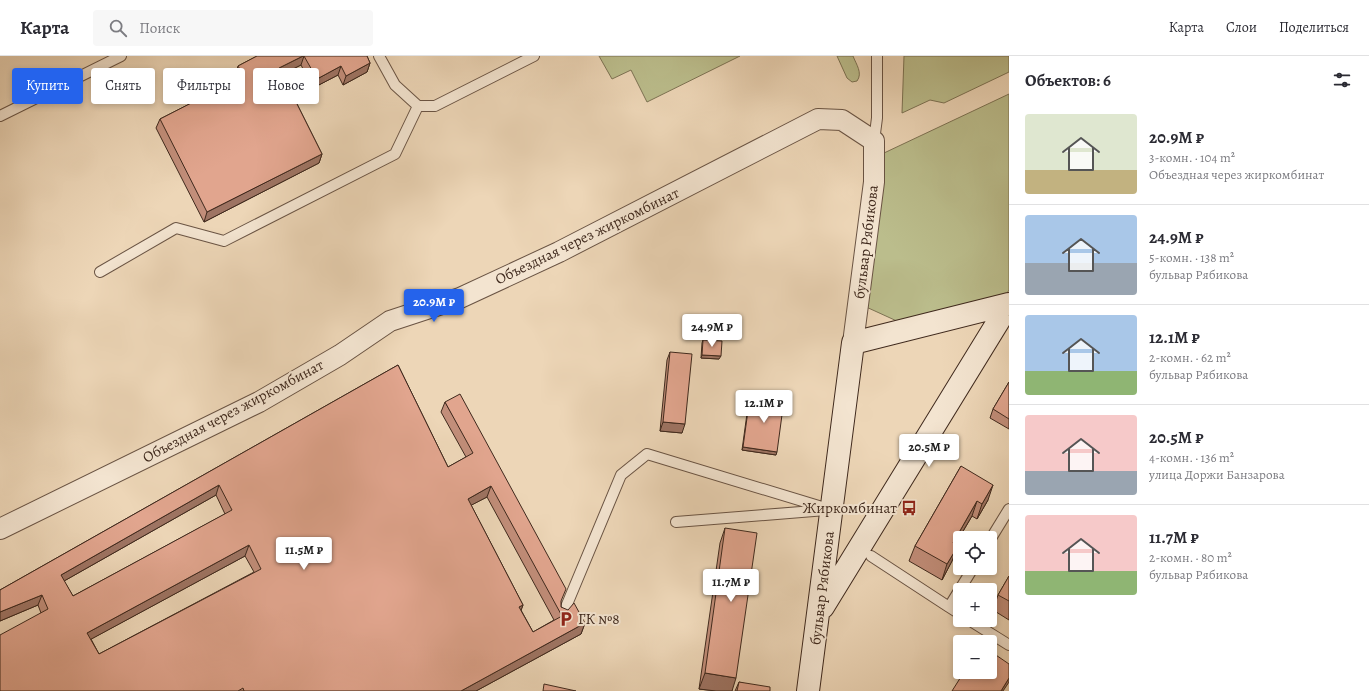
<!DOCTYPE html>
<html lang="ru">
<meta charset="utf-8">
<style>
body{margin:0;font-family:Alegreya,serif;background:#f7f7f7;color:#2b2b33;height:100vh;display:flex;flex-direction:column;font-size:15px;white-space:nowrap}
*{box-sizing:border-box;margin:0}
p{font-size:13px;color:#7c7c81}
.icon{flex:none;width:22px;height:22px;fill:none;stroke:currentColor;stroke-width:2;stroke-linecap:round;stroke-linejoin:round}
.map{position:relative;flex:1;overflow:hidden}
.sheet{display:flex;flex-direction:column;background:#fff;width:360px}
.sheet>*{flex:none}
.guide{position:absolute;left:12px;top:12px;width:380px;height:36px;display:flex;gap:8px}
.buttons{position:absolute;left:953px;top:475px;display:grid;gap:8px}
.buttons a{display:grid;place-items:center;width:44px;height:44px;border-radius:4px;background:#fff;box-shadow:0 2px 6px #0003;font-size:20px}
.price{position:absolute;translate:-50% -34px;padding:0 9px;border-radius:4px;background:#fff;color:#222;font-size:13px;line-height:26px;filter:drop-shadow(0 1px 2px #0008)}
.price::after{content:'';position:absolute;left:50%;top:24px;width:12px;height:9px;margin-left:-6px;background:inherit;clip-path:polygon(0 0,100% 0,50% 100%)}
.price.active{background:#2563eb;color:#fff}
ul{padding:0;list-style:none}
li{display:flex;align-items:center;gap:12px;height:100px;padding:0 16px}
li+li{border-top:1px solid #e1e1e2}
li span{display:grid;place-items:center;flex:none;width:112px;height:80px;border-radius:4px;color:#555}
li>.icon{margin-inline-start:auto}
span .icon{width:48px;height:48px;fill:#fffc;stroke-width:1}
li b{font-size:17px}
h2{display:flex;justify-content:space-between;align-items:center;height:48px;padding:0 16px;font-size:17px}
.pill{padding:0 14px;border-radius:4px;background:#fff;box-shadow:0 2px 6px #0003;font-size:14px;line-height:36px}
.pill.active{background:#2563eb;color:#fff}
header{display:flex;align-items:center;gap:24px;box-sizing:border-box;height:56px;padding:0 20px;background:#fff;border-bottom:1px solid #e1e1e2}
header strong{font-size:19px}
nav{display:flex;gap:22px;margin-inline-start:auto;font-size:14px}
.search{width:280px;height:36px;background:#f7f7f7;display:flex;align-items:center;gap:10px;box-sizing:border-box;padding:0 14px;border-radius:4px;color:#7c7c81;font-size:15px}
main{display:flex;flex:1;min-height:0}
.map>svg:first-child{display:block}
</style>
<header>
<strong>Карта</strong>
<div class="search"><svg class="icon" aria-label="search" viewBox="0 0 24 24"><circle cx="10" cy="10" r="6"/><path d="M15 15l6 6"/></svg>Поиск</div>
<nav><a>Карта</a><a>Слои</a><a>Поделиться</a></nav>
</header>
<main>
<div class="map">
<svg width="1009" height="635" viewBox="0 0 1009 635">
<rect width="100%" height="100%" fill="#edd6b7"/>
<filter id="stains"><feTurbulence type="fractalNoise" baseFrequency=".005" numOctaves="4"/><feColorMatrix values="0 0 0 0 .2 0 0 0 0 .09 0 0 0 0 .02 0 0 0 .5 -.17"/></filter>
<radialGradient id="worn" r=".72"><stop offset=".6" stop-color="#630" stop-opacity="0"/><stop offset="1" stop-color="#630" stop-opacity=".3"/></radialGradient>
<path fill="#bbbd8c" stroke="#7d7354" d="M599 0H740L647 46 631 14 612 23Z
M837 0H853C856 8 863 17 857 25L852 26 847 22Z
M904 0H1009V16L944 47 930 44 902 57Z
M1009 38V234L1006 239 899 266 864 250 884 97Z"/>
<g fill="none" stroke-linecap="round" stroke-linejoin="round">
<defs>
<path id="lane" d="M379 0 395 29 418 50H435L534 0
M0 60 121 0
M874 85 877 62V0
M100 216 176 172 224 185 395 98 418 50
M676 466 826 454
M990 484 1009 453
M871 500 949 551
M563 558 621 419 647 398 832 454
M960 558 949 551 973 512
M969 564 1009 589"/>
<path id="street" d="M0 473 259 346 340 299 390 265 460 242 559 196 818 63 842 64 874 85V126L853 287"/>
<path id="secondary" d="M823 551 1009 248
M808 635 853 287 1009 248"/>
</defs>
<use href="#lane" stroke="#6a5444" stroke-width="12"/>
<use href="#street" stroke="#6a5444" stroke-width="22"/>
<use href="#secondary" stroke="#3f291d" stroke-width="24"/>
<use href="#lane" stroke="#f3e4d0" stroke-width="10"/>
<use href="#street" stroke="#f3e4d0" stroke-width="20"/>
<use href="#secondary" stroke="#f3e4d0" stroke-width="22"/>
</g>
<path fill="#c28e7a" stroke="#3f291d" fill-rule="evenodd" d="M257 0H367L370 7 367 16 343 29 338 19 313 32 301 9 282 18 322 98 319 107 204 166 156 72 160 63 237 24 235 19 238 10Z
M703 284 719 303 701 302 702 287Z
M670 296 682 377 660 375 667 304Z
M398 309 448 411 466 401 441 356 445 346 561 546V551L585 567 581 578 476 635H0L41 557 38 549 0 565V534ZM216 439 225 458 73 540 64 525ZM487 441 554 564 533 576 521 554 523 549 471 449ZM245 500 254 516 99 598 91 583Z
M1009 326V373L990 362 993 353Z
M750 340 776 399 742 394 749 343Z
M961 410 988 444 977 463 972 460 955 489 958 490 952 505 942 524 909 505 915 490Z
M725 472 732 635H716L699 633 720 487Z
M1009 520V564L993 554 998 539Z
M739 626 770 635H735Z"/>
<path fill="#9e7463" stroke="#3f291d" d="M303 0H304L301 9 275 22 279 12Z
M370 7 367 16 343 29 346 20Z
M341 10 338 19 313 32 317 23Z
M322 98 319 107 204 166 207 156Z
M702 299 721 300 719 303 701 302Z
M663 366 685 368 682 377 660 375Z
M743 391 777 396 776 399 742 394Z
M219 429 216 439 57 529 61 519Z
M993 429 988 444 977 463 982 448Z
M491 430 487 441 464 453 468 443Z
M977 445 972 460 947 502 953 487Z
M249 489 245 500 84 587 87 577Z
M958 490 952 505 942 524 947 508Z
M42 539 38 549 0 565V556Z
M523 549 519 560V551Z
M585 567 581 578 476 635H461Z
M705 617 736 622 732 635H716L699 633Z
M1009 622V626L1003 635H1001Z"/>
<path fill="#e1a58e" stroke="#3f291d" fill-rule="evenodd" d="M257 0H303L279 12 322 98 207 156 160 63 244 20 238 10Z
M304 0H367L370 7 346 20 341 10 317 23Z
M703 284 722 285 721 300 702 299Z
M670 296 692 298 685 368 663 366Z
M398 309 448 411 473 397 445 346 460 338 566 533 561 545V551L568 554 574 547 585 567 461 635H244L243 632 238 635H0V579L48 553 42 539 0 556V534ZM219 429 232 454 73 540 61 519ZM491 430 562 560 533 576 519 551 523 549 468 443ZM249 489 261 513 99 598 87 577Z
M1009 326V363L993 353Z
M750 340 784 344 777 396 743 391Z
M961 410 993 429 982 448 977 445 953 487 958 490 947 508 915 490Z
M725 472 757 477 736 622 705 617Z
M1009 520V545L998 539Z
M990 595 1009 608V622L1001 635H952L964 616H990Z
M739 626 770 631V635H737Z
M544 628 576 635H543Z"/>
<defs>
<symbol id="bus-bare" viewBox="-9 -9 18 18"><path d="M-5-6H5V4H4V6H2V4H-2V6H-4V4H-5ZM-3.5-4V0h7V-4ZM-3.5 1.2v1.5H-2V1.2ZM2 1.2v1.5H3.5V1.2Z" fill="#8f2418" stroke="#f3e4d0" stroke-width="2.5" paint-order="stroke"/></symbol>
<symbol id="parking-bare" viewBox="-9 -9 18 18"><path d="M-3.5-5.5H1a3.5 3.5 0 0 1 0 7H-1V5.5H-3.5ZM-1-3.4V-.6H.8a1.4 1.4 0 0 0 0-2.8Z" fill="#8f2418" stroke="#f3e4d0" stroke-width="2.5" paint-order="stroke"/></symbol>
</defs>
<g fill-rule="evenodd">
<use href="#bus-bare" x="898" y="441" width="22" height="22"/>
<use href="#parking-bare" x="555" y="552" width="22" height="22"/>
</g>
<g text-anchor="middle" dominant-baseline="central" stroke-width="4" stroke-linejoin="round" paint-order="stroke">
<g font-size="15" fill="#3f291d" stroke="#f3e4d0">
<text transform="translate(587 180) rotate(-26)">Объездная через жиркомбинат</text>
<text transform="translate(866 186) rotate(-83)">бульвар Рябикова</text>
<text transform="translate(233 355) rotate(-28)">Объездная через жиркомбинат</text>
<text transform="translate(822 532) rotate(-83)">бульвар Рябикова</text>
</g>
<g font-size="15" fill="#3f291d" stroke="#f3e4d0" text-anchor="end">
<text x="897" y="452">Жиркомбинат</text>
<text x="578" y="563" text-anchor="start">ГК №8</text>
</g>
</g>
<rect width="100%" height="100%" filter="url(#stains)"/>
<rect width="100%" height="100%" fill="url(#worn)"/>
</svg>
<div class="buttons">
<a><svg class="icon" aria-label="locate" viewBox="0 0 24 24"><circle cx="12" cy="12" r="6"/><path d="M12 2v4M12 18v4M2 12h4M18 12h4"/></svg></a>
<a>+</a>
<a>−</a>
</div>
<b class="price active" style="left:434px;top:267px">20.9M ₽</b>
<b class="price" style="left:712px;top:292px">24.9M ₽</b>
<b class="price" style="left:764px;top:368px">12.1M ₽</b>
<b class="price" style="left:929px;top:412px">20.5M ₽</b>
<b class="price" style="left:304px;top:515px">11.5M ₽</b>
<b class="price" style="left:731px;top:547px">11.7M ₽</b>
<div class="guide">
<a class="pill active">Купить</a>
<a class="pill">Снять</a>
<a class="pill">Фильтры</a>
<a class="pill">Новое</a>
</div>
</div>
<section class="sheet">
<h2>Объектов: 6<svg class="icon" aria-label="filters" viewBox="0 0 24 24"><path d="M4 7h16M4 17h16"/><circle cx="9" cy="7" r="2"/><circle cx="15" cy="17" r="2"/></svg></h2>
<ul>
<li><span style="background:linear-gradient(#dfe7d0 70%,#c2b280 0)"><svg class="icon" aria-label="home" viewBox="0 0 24 24"><path d="M3 11l9-7 9 7M6 9v11h12V9"/></svg></span><div><b>20.9M ₽</b><p>3-комн. · 104 m²</p><p>Объездная через жиркомбинат</p></div></li>
<li><span style="background:linear-gradient(#a9c7e8 60%,#9aa5b1 0)"><svg class="icon" aria-label="home" viewBox="0 0 24 24"><path d="M3 11l9-7 9 7M6 9v11h12V9"/></svg></span><div><b>24.9M ₽</b><p>5-комн. · 138 m²</p><p>бульвар Рябикова</p></div></li>
<li><span style="background:linear-gradient(#a9c7e8 70%,#8fb573 0)"><svg class="icon" aria-label="home" viewBox="0 0 24 24"><path d="M3 11l9-7 9 7M6 9v11h12V9"/></svg></span><div><b>12.1M ₽</b><p>2-комн. · 62 m²</p><p>бульвар Рябикова</p></div></li>
<li><span style="background:linear-gradient(#f6c9c9 70%,#9aa5b1 0)"><svg class="icon" aria-label="home" viewBox="0 0 24 24"><path d="M3 11l9-7 9 7M6 9v11h12V9"/></svg></span><div><b>20.5M ₽</b><p>4-комн. · 136 m²</p><p>улица Доржи Банзарова</p></div></li>
<li><span style="background:linear-gradient(#f6c9c9 70%,#8fb573 0)"><svg class="icon" aria-label="home" viewBox="0 0 24 24"><path d="M3 11l9-7 9 7M6 9v11h12V9"/></svg></span><div><b>11.7M ₽</b><p>2-комн. · 80 m²</p><p>бульвар Рябикова</p></div></li>
</ul>
</section>
</main>
